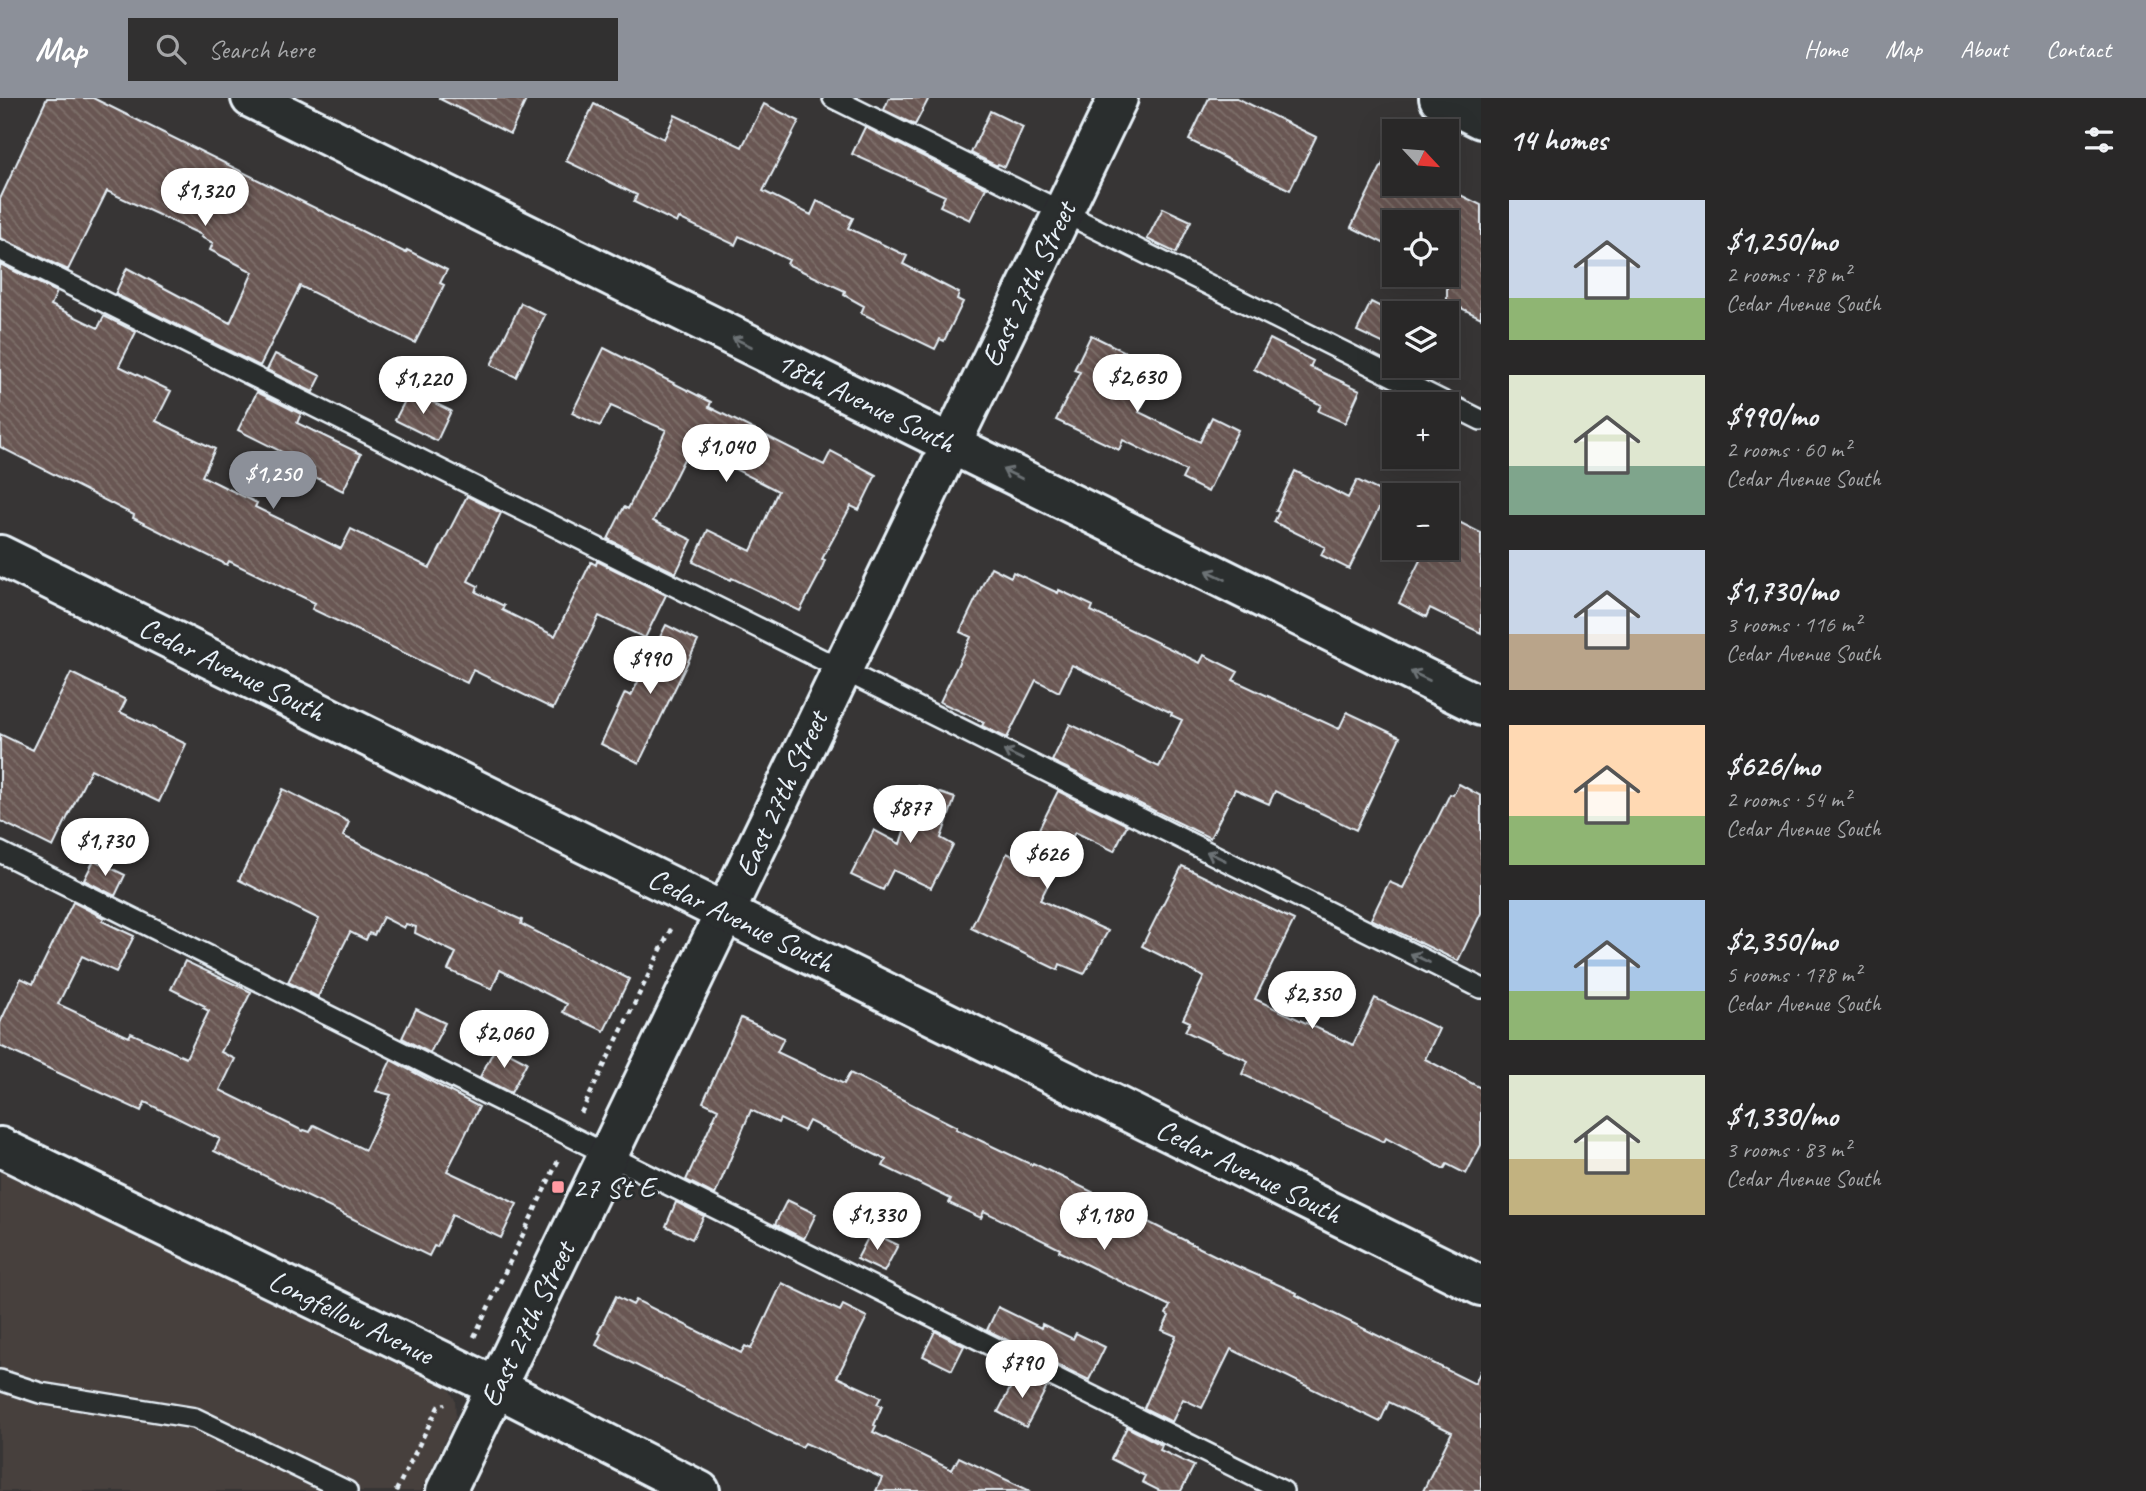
<!DOCTYPE html>
<meta charset="utf-8">
<style>
body{margin:0;font-family:Caveat,sans-serif;background:#313030;color:#f1f3f6;height:100vh;display:flex;flex-direction:column;font-size:26px;white-space:nowrap}
*{box-sizing:border-box;margin:0}
p{font-size:23px;color:#a5a6a8}
.icon{flex:none;width:38px;height:38px;fill:none;stroke:currentColor;stroke-width:2;stroke-linecap:round;stroke-linejoin:round}
.map{position:relative;flex:1;overflow:hidden}
.sheet{display:flex;flex-direction:column;background:#292828;width:665px}
.sheet>*{flex:none}
.needle{width:46px;rotate:116deg}
.fabs{position:absolute;left:1382px;top:21px;display:grid;gap:14px}
.fabs a{display:grid;place-items:center;width:77px;height:77px;border-radius:0px;background:#292828;box-shadow:0 7px 28px #0002,0 0 0 2px #454445;font-size:35px}
.price{position:absolute;translate:-50% -60px;padding:0 16px;border-radius:24px;background:#fff;color:#222;font-size:23px;line-height:46px;filter:drop-shadow(0 2px 4px #0008)}
.price::after{content:'';position:absolute;left:50%;top:42px;width:21px;height:16px;margin-left:-10px;background:inherit;clip-path:polygon(0 0,100% 0,50% 100%)}
.price.active{background:#8c9099;color:#fff}
ul{padding:0;list-style:none}
li{display:flex;align-items:center;gap:21px;height:175px;padding:0 28px}
li span{display:grid;place-items:center;flex:none;width:196px;height:140px;border-radius:0px;color:#555}
li>.icon{margin-inline-start:auto}
span .icon{width:84px;height:84px;fill:#fffc;stroke-width:1}
li b{font-size:30px}
h2{display:flex;justify-content:space-between;align-items:center;height:84px;padding:0 28px;font-size:30px}
header{display:flex;align-items:center;gap:42px;box-sizing:border-box;height:98px;padding:0 35px;background:#8c9099;color:#fff}
header strong{font-size:33px}
nav{display:flex;gap:38px;margin-inline-start:auto;font-size:24px}
.search{width:490px;height:63px;background:#313030;display:flex;align-items:center;gap:18px;box-sizing:border-box;padding:0 24px;border-radius:0px;color:#a5a6a8;font-size:26px}
main{display:flex;flex:1;min-height:0}
.map>svg:first-child{display:block}
</style>
<header>
<strong>Map</strong>
<div class="search"><svg class="icon" aria-label="search" viewBox="0 0 24 24"><circle cx="10" cy="10" r="6"/><path d="M15 15l6 6"/></svg>Search here</div>
<nav><a>Home</a><a>Map</a><a>About</a><a>Contact</a></nav>
</header>
<main>
<div class="map">
<svg width="1481" height="1393" viewBox="0 0 1481 1393">
<defs>
<pattern id="building-back-hatch" width="6" height="6" patternUnits="userSpaceOnUse" patternTransform="scale(1.75)"><rect width="6" height="6" fill="#695752"/><path d="M-1 5l2 2M0 0l6 6M5-1l2 2" fill="none" stroke="#7e706c"/></pattern>
</defs>
<rect width="100%" height="100%" fill="#373535"/>
<filter id="ink" filterUnits="userSpaceOnUse"><feTurbulence type="fractalNoise" baseFrequency=".0143" numOctaves="2"/><feDisplacementMap in="SourceGraphic" scale="14" xChannelSelector="R" yChannelSelector="G"/><feConvolveMatrix kernelMatrix="1 2 1 2 8 2 1 2 1" color-interpolation-filters="sRGB"/></filter>
<g filter="url(#ink)">
<path fill="#463f3e" d="M0 1066 444 1281 455 1302 456 1319 421 1393H0Z"/>
<path fill="url(#building-back-hatch)" stroke="#e8f1f8" stroke-width="2" d="M47 0H93L406 155 407 152 447 172 440 185 444 187 415 245 300 188 260 268 115 196 127 170 230 225 253 174 210 152 213 145 201 139 202 137 107 93 68 172 0 140V101Z
M438 0H527L510 36Z
M889 0H929L915 27 884 12Z
M1209 0H1237L1316 39 1290 92 1189 42Z
M594 6 664 41 675 17 742 49 764 6 799 23 763 93 811 117 817 103 853 120 848 130 907 158 903 166 959 195 957 201 963 204 944 243 940 241 935 251 861 215 864 208 844 197 845 193 787 166 789 162 739 138 735 147 679 120 677 125 634 104 637 97 566 63Z
M990 13 1023 29 1005 69 998 66 997 68 971 55Z
M865 29 986 90 970 122 940 108 945 98 852 56Z
M1395 41V86H1438L1481 107V220L1447 203V124H1395V136L1389 148 1351 129Z
M1163 110 1191 123 1176 155 1147 141Z
M0 166 57 194 51 207 98 230 104 218 136 234 119 268 171 293 156 323 215 351 202 378 257 405 255 409 341 451 351 431 430 470 467 398 501 415 468 483 478 488 476 494 504 508 502 512 555 538 591 464 596 467 597 463 666 497 645 540 599 518 553 611 473 572 467 585 312 511 315 505 229 463 227 467 133 420 134 417 0 349Z
M1371 204 1395 216V251L1357 233Z
M521 205 545 217 516 279 491 267Z
M1091 237 1160 271 1139 314 1200 344 1212 319 1238 332 1208 394 1182 381 1186 373 1123 342 1119 352 1056 322 1080 274 1074 272Z
M1270 241 1313 263 1310 269 1360 292 1345 325 1318 313 1321 307 1254 271Z
M604 250 711 304 709 309 824 367 831 353 876 377 859 412 851 408 822 461 825 462 819 477 800 513 732 480 731 482 693 464 708 432 751 453 778 393 692 349 686 362 684 361 653 423 692 442 676 475 608 441 624 409 628 411 666 332 611 308 600 328 572 315Z
M275 256 321 278 313 294 267 272Z
M410 293 451 313 437 343 395 322Z
M257 294 301 316 297 325 361 356 343 393 311 377 314 370 238 332Z
M1295 373 1348 400 1357 382 1386 396 1349 471 1321 457 1325 449 1274 424 1279 414 1276 413Z
M1447 418 1481 435V535L1430 510 1426 519 1399 505 1426 450H1447Z
M991 469 1011 479 1013 474 1058 495 1059 492 1093 508 1091 513 1200 565 1204 557 1238 574 1233 582 1339 631 1347 614 1400 639 1356 732 1275 693 1269 706 1235 691 1210 740 1052 663 1070 626 1159 669 1182 622 1171 617 1172 615 1072 567 1059 594 1036 582 1007 640 982 628 984 624 940 604 971 539 960 534Z
M666 527 698 543 639 665 601 646 625 595 631 598Z
M71 575 126 602 120 614 186 646 159 704 91 671 53 749 0 723V636L33 652Z
M1459 686 1481 698V815L1458 863 1371 821 1389 784 1403 790 1450 696 1453 697Z
M918 688 955 700 941 740 953 747 931 790 893 772 883 792 851 777 874 732 900 746Z
M283 691 349 724 343 738 451 791 522 822 521 826 629 881 604 933 563 914 567 906 500 872 492 891 448 872 456 855 415 835 416 829 406 826 404 830 383 819 374 837 369 835 366 842 350 834 318 899 288 884 319 821 239 782Z
M1058 693 1127 727 1114 753 1075 734 1040 802 1108 833 1084 876 1060 866 1058 872 971 830 1007 755 1023 763Z
M94 762 125 777 115 798 84 782Z
M1182 768 1294 822 1255 901 1353 947 1375 900 1439 931 1425 961 1481 990V1047L1466 1076 1447 1066 1444 1071 1386 1040 1384 1044 1242 976 1248 963 1185 933 1190 924 1183 921 1204 879 1142 848Z
M73 804 104 820 102 823 134 838 116 874 82 858 58 906 129 939 131 935 186 960 209 913 203 910 205 908 171 891 185 863 251 894 221 954 235 961 220 992 303 1033 304 1032 310 1034 314 1027 365 1052 391 997 376 993 391 962 479 1009 447 1073 517 1106 501 1140 452 1117 437 1149 434 1148 429 1158 214 1053 220 1041 145 1004 141 1013 0 948V925L21 880 33 886Z
M416 911 445 925 430 955 402 940Z
M741 920 784 940 777 954 844 986 850 975 957 1029 956 1031 1032 1067 1033 1065 1123 1109 1122 1111 1232 1166 1297 1195 1296 1197 1475 1286 1481 1272V1393H1423L1452 1334 1389 1304 1380 1324 1231 1251 1202 1310 1183 1301 1172 1324 1144 1310 1176 1238 1162 1232 1169 1218 1166 1216 1170 1208 1077 1162 1059 1153 1060 1151 984 1113 981 1120 949 1105 951 1101 883 1068 886 1062 809 1023 804 1033 780 1021 778 1025 751 1012 715 1097 686 1082 718 1011 703 1004Z
M496 948 527 964 511 995 480 979Z
M787 1102 816 1116 804 1141 775 1126Z
M676 1104 704 1118 692 1141 666 1128Z
M871 1134 898 1147 884 1174 857 1161Z
M782 1185 840 1213 843 1207 867 1219 837 1279 881 1299 877 1306 882 1308 874 1327 876 1328 873 1334 952 1372 959 1359 1030 1393H876L882 1380 805 1345 802 1349 773 1336 596 1247 601 1236 598 1235 616 1198 633 1207 636 1202 741 1255 745 1248 751 1251Z
M998 1209 1041 1230 1042 1226 1073 1241 1076 1235 1105 1249 1089 1282 987 1232Z
M935 1233 964 1248 952 1272 923 1258Z
M1018 1275 1047 1289 1026 1329 998 1314Z
M1127 1329 1162 1347 1160 1352 1194 1368 1181 1393H1160L1142 1384 1145 1378 1111 1361Z"/>
<g fill="none" stroke-linecap="round" stroke-linejoin="round">
<defs>
<path id="lane" d="M833 0 1481 322
M0 152 1481 890
M0 754 1283 1393
M0 1282 40 1295 195 1320 347 1393"/>
<path id="street" d="M251 0 1481 608
M1439 0 1481 21
M0 1049 496 1289 700 1393
M446 1393 1118 0"/>
<path id="secondary" d="M0 457 1481 1188"/>
</defs>
<use href="#lane" stroke="#e8f1f8" stroke-width="24"/>
<use href="#street" stroke="#e8f1f8" stroke-width="44"/>
<use href="#secondary" stroke="#e8f1f8" stroke-width="44"/>
<path stroke="#e8f1f8" stroke-width="4.5" stroke-dasharray="5 5" stroke-linecap="butt" d="M581 1015 671 831
M474 1239 559 1061
M396 1393 438 1309 445 1306"/>
<use href="#lane" stroke="#2a2d2e" stroke-width="19"/>
<use href="#street" stroke="#2a2d2e" stroke-width="38"/>
<use href="#secondary" stroke="#2a2d2e" stroke-width="38"/>
</g>
<defs><path id="oneway-shaft" d="M-6 0H5M1.5-3L5.5 0L1.5 3" fill="none" stroke-width="1.6" stroke-linecap="round" stroke-linejoin="round" transform="scale(1.75)"/></defs>
<g stroke="#6c7275">
<use href="#oneway-shaft" transform="translate(742 244) rotate(-154)"/>
<use href="#oneway-shaft" transform="translate(1012 376) rotate(-154)"/>
<use href="#oneway-shaft" transform="translate(1216 477) rotate(-154)"/>
<use href="#oneway-shaft" transform="translate(1420 578) rotate(-154)"/>
<use href="#oneway-shaft" transform="translate(1013 657) rotate(-154)"/>
<use href="#oneway-shaft" transform="translate(1216 758) rotate(-154)"/>
<use href="#oneway-shaft" transform="translate(1420 860) rotate(-154)"/>
</g>
</g>
<rect fill="#ff9aa2" stroke="#2a2d2e" stroke-width="2.5" x="551" y="1082" width="14" height="14" rx="3.5"/>
<g text-anchor="middle" dominant-baseline="central" stroke-width="6" stroke-linejoin="round" paint-order="stroke">
<g font-size="30" fill="#e8f1f8" stroke="#2a2d2e">
<text transform="translate(1028 186) rotate(-64)">East 27th Street</text>
<text transform="translate(866 304) rotate(26)">18th Avenue South</text>
<text transform="translate(232 571) rotate(26)">Cedar Avenue South</text>
<text transform="translate(781 696) rotate(-65)">East 27th Street</text>
<text transform="translate(741 822) rotate(26)">Cedar Avenue South</text>
<text transform="translate(1249 1073) rotate(26)">Cedar Avenue South</text>
<text transform="translate(351 1219) rotate(26)">Longfellow Avenue</text>
<text transform="translate(527 1226) rotate(-64)">East 27th Street</text>
</g>
<g font-size="30" fill="#e8f1f8" stroke="#2a2d2e" text-anchor="start">
<text x="572" y="1089">27 St E</text>
</g>
</g>
</svg>
<div class="fabs">
<a><svg class="needle" viewBox="-14 -14 28 28"><path d="M0-13l5 13h-10z" fill="#e53935"/><path d="M0 13l5-13h-10z" fill="#a5a6a8"/></svg></a>
<a><svg class="icon" aria-label="locate" viewBox="0 0 24 24"><circle cx="12" cy="12" r="6"/><path d="M12 2v4M12 18v4M2 12h4M18 12h4"/></svg></a>
<a><svg class="icon" aria-label="layers" viewBox="0 0 24 24"><path d="M12 4l9 5-9 5-9-5zM3 14l9 5 9-5"/></svg></a>
<a>+</a>
<a>−</a>
</div>
<b class="price" style="left:205px;top:130px">$1,320</b>
<b class="price" style="left:1137px;top:316px">$2,630</b>
<b class="price" style="left:423px;top:318px">$1,220</b>
<b class="price" style="left:726px;top:386px">$1,040</b>
<b class="price active" style="left:273px;top:413px">$1,250</b>
<b class="price" style="left:650px;top:598px">$990</b>
<b class="price" style="left:910px;top:747px">$877</b>
<b class="price" style="left:105px;top:780px">$1,730</b>
<b class="price" style="left:1047px;top:793px">$626</b>
<b class="price" style="left:1312px;top:933px">$2,350</b>
<b class="price" style="left:504px;top:972px">$2,060</b>
<b class="price" style="left:877px;top:1154px">$1,330</b>
<b class="price" style="left:1104px;top:1154px">$1,180</b>
<b class="price" style="left:1022px;top:1302px">$790</b>
</div>
<section class="sheet">
<h2>14 homes<svg class="icon" aria-label="filters" viewBox="0 0 24 24"><path d="M4 7h16M4 17h16"/><circle cx="9" cy="7" r="2"/><circle cx="15" cy="17" r="2"/></svg></h2>
<ul>
<li><span style="background:linear-gradient(#c9d6e8 70%,#8fb573 0)"><svg class="icon" aria-label="home" viewBox="0 0 24 24"><path d="M3 11l9-7 9 7M6 9v11h12V9"/></svg></span><div><b>$1,250/mo</b><p>2 rooms · 78 m²</p><p>Cedar Avenue South</p></div></li>
<li><span style="background:linear-gradient(#dfe7d0 65%,#7fa58c 0)"><svg class="icon" aria-label="home" viewBox="0 0 24 24"><path d="M3 11l9-7 9 7M6 9v11h12V9"/></svg></span><div><b>$990/mo</b><p>2 rooms · 60 m²</p><p>Cedar Avenue South</p></div></li>
<li><span style="background:linear-gradient(#c9d6e8 60%,#b9a48a 0)"><svg class="icon" aria-label="home" viewBox="0 0 24 24"><path d="M3 11l9-7 9 7M6 9v11h12V9"/></svg></span><div><b>$1,730/mo</b><p>3 rooms · 116 m²</p><p>Cedar Avenue South</p></div></li>
<li><span style="background:linear-gradient(#ffd9b3 65%,#8fb573 0)"><svg class="icon" aria-label="home" viewBox="0 0 24 24"><path d="M3 11l9-7 9 7M6 9v11h12V9"/></svg></span><div><b>$626/mo</b><p>2 rooms · 54 m²</p><p>Cedar Avenue South</p></div></li>
<li><span style="background:linear-gradient(#a9c7e8 65%,#8fb573 0)"><svg class="icon" aria-label="home" viewBox="0 0 24 24"><path d="M3 11l9-7 9 7M6 9v11h12V9"/></svg></span><div><b>$2,350/mo</b><p>5 rooms · 178 m²</p><p>Cedar Avenue South</p></div></li>
<li><span style="background:linear-gradient(#dfe7d0 60%,#c2b280 0)"><svg class="icon" aria-label="home" viewBox="0 0 24 24"><path d="M3 11l9-7 9 7M6 9v11h12V9"/></svg></span><div><b>$1,330/mo</b><p>3 rooms · 83 m²</p><p>Cedar Avenue South</p></div></li>
</ul>
</section>
</main>
